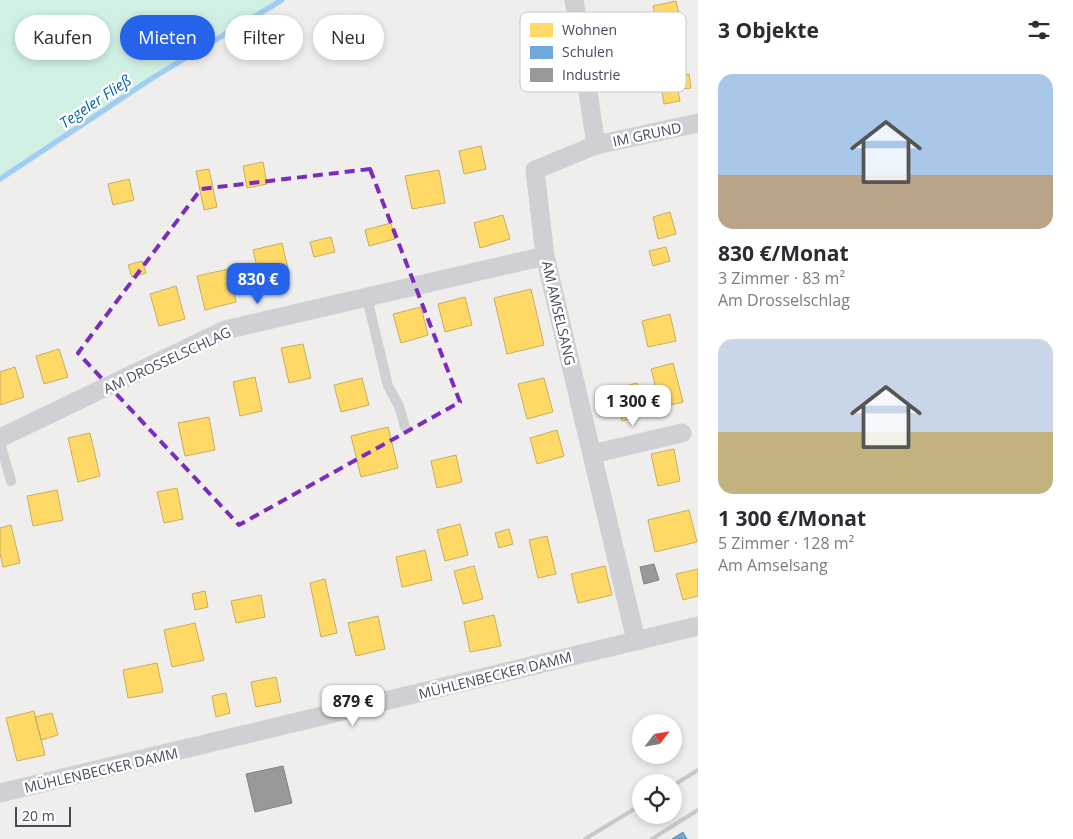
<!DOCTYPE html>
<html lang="de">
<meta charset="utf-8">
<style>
body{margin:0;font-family:"Open Sans",sans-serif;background:#f2f2f3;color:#2b2b33;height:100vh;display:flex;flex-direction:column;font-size:19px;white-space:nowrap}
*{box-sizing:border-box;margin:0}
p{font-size:16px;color:#7c7c81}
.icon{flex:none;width:28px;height:28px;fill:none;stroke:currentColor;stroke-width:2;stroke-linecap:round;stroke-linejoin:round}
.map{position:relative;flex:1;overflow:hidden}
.drawer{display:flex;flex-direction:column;background:#fff;width:375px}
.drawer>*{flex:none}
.hud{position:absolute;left:15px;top:15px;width:475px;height:45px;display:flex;gap:10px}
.needle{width:32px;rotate:59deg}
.fabs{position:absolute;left:632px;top:714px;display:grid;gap:10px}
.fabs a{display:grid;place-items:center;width:50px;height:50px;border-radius:50%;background:#fff;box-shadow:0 2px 8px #0003;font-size:25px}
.scale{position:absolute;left:15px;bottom:12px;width:56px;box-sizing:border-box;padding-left:5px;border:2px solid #444b5c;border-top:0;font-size:14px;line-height:18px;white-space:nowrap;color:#444b5c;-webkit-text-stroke:4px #fff;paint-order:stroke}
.price{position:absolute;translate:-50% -42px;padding:0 11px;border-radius:10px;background:#fff;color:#222;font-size:16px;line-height:32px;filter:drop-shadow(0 1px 2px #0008)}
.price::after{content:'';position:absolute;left:50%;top:30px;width:15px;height:11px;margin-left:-8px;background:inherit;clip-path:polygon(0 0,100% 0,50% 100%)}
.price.selected{background:#2563eb;color:#fff}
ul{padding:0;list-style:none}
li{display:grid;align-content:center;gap:10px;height:265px;padding:0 20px}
li span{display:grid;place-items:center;height:155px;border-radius:15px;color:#555}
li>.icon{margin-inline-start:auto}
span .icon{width:90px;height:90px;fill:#fffc;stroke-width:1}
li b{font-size:21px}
h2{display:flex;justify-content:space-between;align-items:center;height:60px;padding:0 20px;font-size:21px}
.chip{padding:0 18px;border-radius:22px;background:#fff;box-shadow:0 2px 8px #0003;font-size:18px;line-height:45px}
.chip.selected{background:#2563eb;color:#fff}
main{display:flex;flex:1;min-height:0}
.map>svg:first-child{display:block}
</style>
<main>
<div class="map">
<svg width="698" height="839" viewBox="0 0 698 839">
<rect width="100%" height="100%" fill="#efeeed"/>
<path fill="#d0f0e3" d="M0 0H282L154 77 0 179Z"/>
<path fill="#ffd966" stroke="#c7ae63" d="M676 1 685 41 662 46 653 6Z
M689 74 691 88 682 89 679 76Z
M675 76 680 101 664 104 660 79Z
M481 146 486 169 464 174 459 151Z
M263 162 267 184 247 188 243 166Z
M209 169 217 207 204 210 196 171Z
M439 170 445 203 412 209 405 176Z
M129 179 134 200 113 205 108 184Z
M670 212 676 234 658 239 653 217Z
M503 215 510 239 480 248 474 223Z
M391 223 395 239 369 246 365 230Z
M331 237 335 252 314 257 310 242Z
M282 243 289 273 260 280 253 250Z
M666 247 670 261 653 266 649 251Z
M142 261 146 273 132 277 128 265Z
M229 269 236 302 205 310 197 276Z
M176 286 185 319 159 326 150 294Z
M531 289 544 345 507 354 494 298Z
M465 297 472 325 445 332 438 304Z
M421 307 428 335 401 343 393 314Z
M670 314 676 341 648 347 642 321Z
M303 344 311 378 289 383 281 348Z
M59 349 68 377 44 384 36 356Z
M673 363 683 402 661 407 651 369Z
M15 367 24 397 0 405V372Z
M255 377 262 411 240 416 233 382Z
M362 378 369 405 341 412 334 385Z
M544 378 553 412 527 419 518 384Z
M637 383 645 415 622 421 614 389Z
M209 417 215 450 185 456 178 423Z
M388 427 398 468 361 477 351 436Z
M557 430 564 456 537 464 530 438Z
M90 433 100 476 78 482 68 438Z
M674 449 680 481 658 486 651 454Z
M456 455 462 482 437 488 431 461Z
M177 488 183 519 164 523 157 492Z
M57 490 63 520 33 526 27 496Z
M689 510 697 542 655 552 648 520Z
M460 524 468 555 445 561 437 530Z
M11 525 20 563 3 567 0 553V528Z
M509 529 513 544 499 548 495 533Z
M547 536 556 574 538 578 529 540Z
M425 550 432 580 402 587 396 557Z
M474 566 483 599 463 604 454 571Z
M605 566 612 595 578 603 571 574Z
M698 569V596L683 600 676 574Z
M325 579 337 633 321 637 310 583Z
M205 591 208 607 195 610 192 594Z
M261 595 265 617 236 623 231 601Z
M494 615 501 646 470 652 464 622Z
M378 616 385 649 356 656 348 623Z
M195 623 204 660 172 667 164 630Z
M157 663 163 692 128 698 123 670Z
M276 677 281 702 256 707 251 682Z
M226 693 230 713 216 717 212 696Z
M34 711 45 755 17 761 6 718Z
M52 713 58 735 41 740 35 717Z"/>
<path fill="#6fa8dc" stroke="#628cb6" d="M683 832 687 839H672Z"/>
<path fill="#999" stroke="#808287" d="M654 564 659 580 644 584 640 567Z
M283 766 292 803 255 812 246 774Z"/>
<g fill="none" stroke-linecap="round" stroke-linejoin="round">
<path stroke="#a1cef0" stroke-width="5.5" d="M0 179 154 77 282 0"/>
<path stroke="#ced0d4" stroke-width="10" d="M367 298 388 386 399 406 405 427
M0 443 11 481"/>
<path stroke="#ced0d4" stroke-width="19" d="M574 0 596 145
M0 438 225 330 545 256
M592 454 682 433
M638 641 635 636 545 256 535 170 596 145 698 123
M0 793 698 626"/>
<path stroke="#c6c8cb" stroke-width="4" d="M674 785 698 770
M585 839 641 805
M652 839 698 810"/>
</g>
<path fill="none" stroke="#7b2cbf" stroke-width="4" stroke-dasharray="10 6" stroke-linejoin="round" d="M370 169 460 402 239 525 78 353 201 189Z"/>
<g text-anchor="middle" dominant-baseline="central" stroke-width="5" stroke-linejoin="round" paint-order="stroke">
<g font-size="14" fill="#444b5c" stroke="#fff">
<text transform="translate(647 134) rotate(-12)">IM GRUND</text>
<text transform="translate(559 313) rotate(77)">AM AMSELSANG</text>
<text transform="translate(167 360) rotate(-25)">AM DROSSELSCHLAG</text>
<text transform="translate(495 675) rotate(-14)">MÜHLENBECKER DAMM</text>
<text transform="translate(101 770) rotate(-13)">MÜHLENBECKER DAMM</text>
</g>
<g font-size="15" font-style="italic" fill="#0164b1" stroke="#fff">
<text transform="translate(95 101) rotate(-34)">Tegeler Fließ</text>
</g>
</g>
<rect x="520" y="12" width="166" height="80" rx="8" fill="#fff" stroke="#c7c9ce" stroke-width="1"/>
<rect x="530" y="23" width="23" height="14" fill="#ffd966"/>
<rect x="530" y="46" width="23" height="13" fill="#6fa8dc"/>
<rect x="530" y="68" width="23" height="14" fill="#999"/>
<g font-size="14" fill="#444b5c">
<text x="562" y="35">Wohnen</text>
<text x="562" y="57">Schulen</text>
<text x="562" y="80">Industrie</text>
</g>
</svg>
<div class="fabs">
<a><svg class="needle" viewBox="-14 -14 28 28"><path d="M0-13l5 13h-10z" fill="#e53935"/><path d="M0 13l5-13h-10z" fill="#7c7c81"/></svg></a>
<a><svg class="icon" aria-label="locate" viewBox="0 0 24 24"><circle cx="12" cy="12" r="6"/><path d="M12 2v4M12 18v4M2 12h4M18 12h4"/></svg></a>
</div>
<div class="scale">20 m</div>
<b class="price selected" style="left:258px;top:305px">830 €</b>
<b class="price" style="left:633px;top:427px">1 300 €</b>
<b class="price" style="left:353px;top:727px">879 €</b>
<div class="hud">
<a class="chip">Kaufen</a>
<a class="chip selected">Mieten</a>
<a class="chip">Filter</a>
<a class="chip">Neu</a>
</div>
</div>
<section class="drawer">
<h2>3 Objekte<svg class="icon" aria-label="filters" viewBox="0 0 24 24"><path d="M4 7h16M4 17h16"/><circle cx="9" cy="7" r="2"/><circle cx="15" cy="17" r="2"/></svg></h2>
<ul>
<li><span style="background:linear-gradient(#a9c7e8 65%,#b9a48a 0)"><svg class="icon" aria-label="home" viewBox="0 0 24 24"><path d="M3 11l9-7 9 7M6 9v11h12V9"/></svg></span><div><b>830 €/Monat</b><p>3 Zimmer · 83 m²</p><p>Am Drosselschlag</p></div></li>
<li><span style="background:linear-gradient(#c9d6e8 60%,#c2b280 0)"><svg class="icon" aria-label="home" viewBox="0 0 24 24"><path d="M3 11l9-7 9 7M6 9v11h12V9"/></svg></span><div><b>1 300 €/Monat</b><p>5 Zimmer · 128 m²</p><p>Am Amselsang</p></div></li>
</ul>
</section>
</main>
